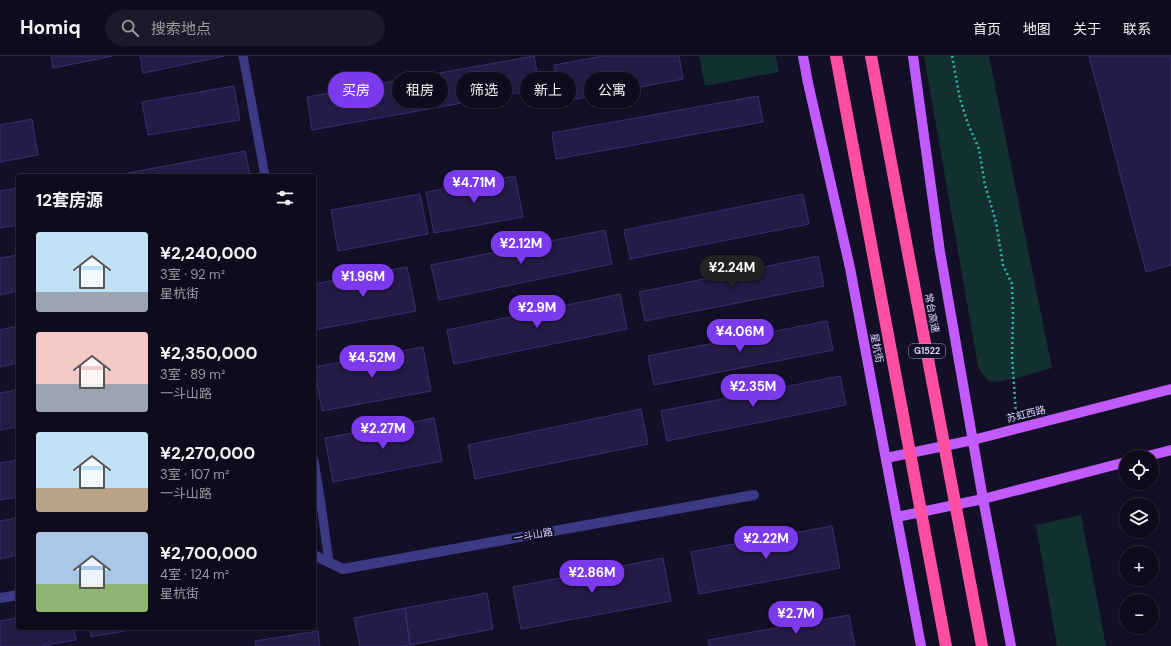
<!DOCTYPE html>
<html lang="zh">
<meta charset="utf-8">
<style>
body{margin:0;font-family:"DM Sans","Noto Sans SC",sans-serif;background:#1c1929;color:#f1f3f6;height:100vh;display:flex;flex-direction:column;font-size:15px;white-space:nowrap}
*{box-sizing:border-box;margin:0}
p{font-size:13px;color:#9b9ba3}
.icon{flex:none;width:22px;height:22px;fill:none;stroke:currentColor;stroke-width:2;stroke-linecap:round;stroke-linejoin:round}
.map{position:relative;flex:1;overflow:hidden}
.side{position:absolute;left:16px;top:118px;width:300px;height:456px;display:flex;flex-direction:column;background:#0e0b1c;border-radius:4px;box-shadow:0 1px 3px #0004,0 0 0 1px #2e2b3b}
.side>*{flex:none}
.banner{position:absolute;left:328px;top:16px;width:380px;height:36px;display:flex;gap:8px}
.tools{position:absolute;left:1119px;top:394px;display:grid;gap:8px}
.tools a{display:grid;place-items:center;width:40px;height:40px;border-radius:50%;background:#0e0b1c;box-shadow:0 1px 3px #0004,0 0 0 1px #2e2b3b;font-size:20px}
.price{position:absolute;translate:-50% -34px;padding:0 9px;border-radius:14px;background:#7c3aed;color:#fff;font-size:13px;line-height:26px;filter:drop-shadow(0 1px 2px #0008)}
.price::after{content:'';position:absolute;left:50%;top:24px;width:12px;height:9px;margin-left:-6px;background:inherit;clip-path:polygon(0 0,100% 0,50% 100%)}
.price.selected{background:#222;color:#fff}
ul{padding:0;list-style:none}
li{display:flex;align-items:center;gap:12px;height:100px;padding:0 20px}
li span{display:grid;place-items:center;flex:none;width:112px;height:80px;border-radius:4px;color:#555}
li>.icon{margin-inline-start:auto}
span .icon{width:48px;height:48px;fill:#fffc;stroke-width:1}
li b{font-size:17px}
h2{display:flex;justify-content:space-between;align-items:center;height:48px;padding:0 20px;font-size:17px}
.tag{padding:0 14px;border-radius:18px;background:#0e0b1c;box-shadow:0 1px 3px #0004,0 0 0 1px #2e2b3b;font-size:14px;line-height:36px}
.tag.selected{background:#7c3aed;color:#fff}
header{display:flex;align-items:center;gap:24px;box-sizing:border-box;height:56px;padding:0 20px;background:#0e0b1c;border-bottom:1px solid #2e2b3b}
header strong{font-size:19px}
nav{display:flex;gap:22px;margin-inline-start:auto;font-size:14px}
.search{width:280px;height:36px;background:#1c1929;display:flex;align-items:center;gap:10px;box-sizing:border-box;padding:0 14px;border-radius:22px;color:#9b9ba3;font-size:15px}
.map>svg:first-child{display:block}
</style>
<header>
<strong>Homiq</strong>
<div class="search"><svg class="icon" aria-label="search" viewBox="0 0 24 24"><circle cx="10" cy="10" r="6"/><path d="M15 15l6 6"/></svg>搜索地点</div>
<nav><a>首页</a><a>地图</a><a>关于</a><a>联系</a></nav>
</header>
<div class="map">
<svg width="1171" height="590" viewBox="0 0 1171 590">
<rect width="100%" height="100%" fill="#130f26"/>
<path fill="#12302f" d="M699 0H776L779 16 705 30Z
M924 0H989L1052 312C1040 315 999 329 990 325 984 322 981 315 978 310Z
M1081 459 1106 590H1057L1036 469Z"/>
<path fill="#241b47" stroke="#3b2d73" d="M51 0H113L53 12Z
M140 0H225L143 17Z
M534 0 540 33 312 74 307 41Z
M603 0H679L683 23 561 46 554 9Z
M1089 0H1171V209L1146 216Z
M234 30 240 64 148 79 142 46Z
M758 40 763 66 556 103 552 77Z
M32 63 38 99 0 106V69Z
M245 95 250 120H112Z
M515 120 523 161 434 177 426 136Z
M18 132V169L0 172V135Z
M420 138 428 178 338 195 331 154Z
M803 138 809 168 630 203 624 174Z
M605 174 612 208 439 244 431 209Z
M18 199V235L0 239V202Z
M818 200 824 230 645 265 639 236Z
M407 211 416 255 314 274V228Z
M620 238 627 273 454 308 447 274Z
M827 265 833 294 654 329 648 300Z
M18 270V307L0 311V274Z
M423 291 431 335 322 355 314 311Z
M840 320 846 349 667 385 661 355Z
M18 334V371L0 374V337Z
M641 353 648 388 475 423 468 389Z
M434 362 442 405 333 426 325 382Z
M18 404V441L0 444V407Z
M18 462V499L0 503V465Z
M832 470 840 512 699 538 691 496Z
M663 502 671 545 521 573 513 531Z
M487 537 493 573 410 589 405 552Z
M405 552 410 589 403 590H360L354 562Z
M849 559 855 590H709L708 584Z
M18 562V572H74L76 584 40 590H0V565Z
M90 572H142L91 581Z
M318 575 320 590H256L255 585Z"/>
<g fill="none" stroke-linecap="round" stroke-linejoin="round">
<path stroke="#2fb8b0" stroke-width="2.5" stroke-dasharray="2 3" stroke-linecap="butt" d="M952 0 960 43 968 68 979 93 985 129 996 166 1003 209 1012 228 1013 258 1012 300 1016 358"/>
<path stroke="#3d3a85" stroke-width="9" d="M243 0 265 120
M314 404 321 448 329 506"/>
<path stroke="#3d3a85" stroke-width="10" d="M314 499 343 513 754 439
M0 542 18 539"/>
<path stroke="#c25bff" stroke-width="10" d="M803 0 808 27 850 212 921 590
M913 0 940 196 983 443 1011 590
M1144 401 1171 394
M886 402 973 384 1171 333
M897 461 983 443 1126 406"/>
<path stroke="#ff4fa3" stroke-width="12" d="M836 0 946 590
M871 0 982 590"/>
</g>
<g text-anchor="middle" dominant-baseline="central" stroke-width="4" stroke-linejoin="round" paint-order="stroke">
<rect fill="#130f26" stroke="#9e99be" stroke-width="1" x="909" y="288" width="36" height="14" rx="3"/>
<g font-size="9" font-weight="bold" fill="#d9d4ff">
<text x="927" y="295">G1522</text>
</g>
<g font-size="10" fill="#d9d4ff" stroke="#130f26">
<text transform="translate(932 257) rotate(79)">常台高速</text>
<text transform="translate(877 292) rotate(79)">星杭街</text>
<text transform="translate(1026 358) rotate(-14)">苏虹西路</text>
<text transform="translate(533 479) rotate(-10)">一斗山路</text>
</g>
</g>
</svg>
<div class="tools">
<a><svg class="icon" aria-label="locate" viewBox="0 0 24 24"><circle cx="12" cy="12" r="6"/><path d="M12 2v4M12 18v4M2 12h4M18 12h4"/></svg></a>
<a><svg class="icon" aria-label="layers" viewBox="0 0 24 24"><path d="M12 4l9 5-9 5-9-5zM3 14l9 5 9-5"/></svg></a>
<a>+</a>
<a>−</a>
</div>
<b class="price" style="left:474px;top:148px">¥4.71M</b>
<b class="price" style="left:521px;top:209px">¥2.12M</b>
<b class="price selected" style="left:732px;top:233px">¥2.24M</b>
<b class="price" style="left:363px;top:242px">¥1.96M</b>
<b class="price" style="left:537px;top:273px">¥2.9M</b>
<b class="price" style="left:740px;top:297px">¥4.06M</b>
<b class="price" style="left:372px;top:323px">¥4.52M</b>
<b class="price" style="left:753px;top:352px">¥2.35M</b>
<b class="price" style="left:383px;top:394px">¥2.27M</b>
<b class="price" style="left:766px;top:504px">¥2.22M</b>
<b class="price" style="left:592px;top:538px">¥2.86M</b>
<b class="price" style="left:796px;top:579px">¥2.7M</b>
<div class="banner">
<a class="tag selected">买房</a>
<a class="tag">租房</a>
<a class="tag">筛选</a>
<a class="tag">新上</a>
<a class="tag">公寓</a>
</div>
<section class="side">
<h2>12套房源<svg class="icon" aria-label="filters" viewBox="0 0 24 24"><path d="M4 7h16M4 17h16"/><circle cx="9" cy="7" r="2"/><circle cx="15" cy="17" r="2"/></svg></h2>
<ul>
<li><span style="background:linear-gradient(#bfe0f5 75%,#9aa5b1 0)"><svg class="icon" aria-label="home" viewBox="0 0 24 24"><path d="M3 11l9-7 9 7M6 9v11h12V9"/></svg></span><div><b>¥2,240,000</b><p>3室 · 92 m²</p><p>星杭街</p></div></li>
<li><span style="background:linear-gradient(#f6c9c9 65%,#9aa5b1 0)"><svg class="icon" aria-label="home" viewBox="0 0 24 24"><path d="M3 11l9-7 9 7M6 9v11h12V9"/></svg></span><div><b>¥2,350,000</b><p>3室 · 89 m²</p><p>一斗山路</p></div></li>
<li><span style="background:linear-gradient(#bfe0f5 70%,#b9a48a 0)"><svg class="icon" aria-label="home" viewBox="0 0 24 24"><path d="M3 11l9-7 9 7M6 9v11h12V9"/></svg></span><div><b>¥2,270,000</b><p>3室 · 107 m²</p><p>一斗山路</p></div></li>
<li><span style="background:linear-gradient(#a9c7e8 65%,#8fb573 0)"><svg class="icon" aria-label="home" viewBox="0 0 24 24"><path d="M3 11l9-7 9 7M6 9v11h12V9"/></svg></span><div><b>¥2,700,000</b><p>4室 · 124 m²</p><p>星杭街</p></div></li>
</ul>
</section>
</div>
